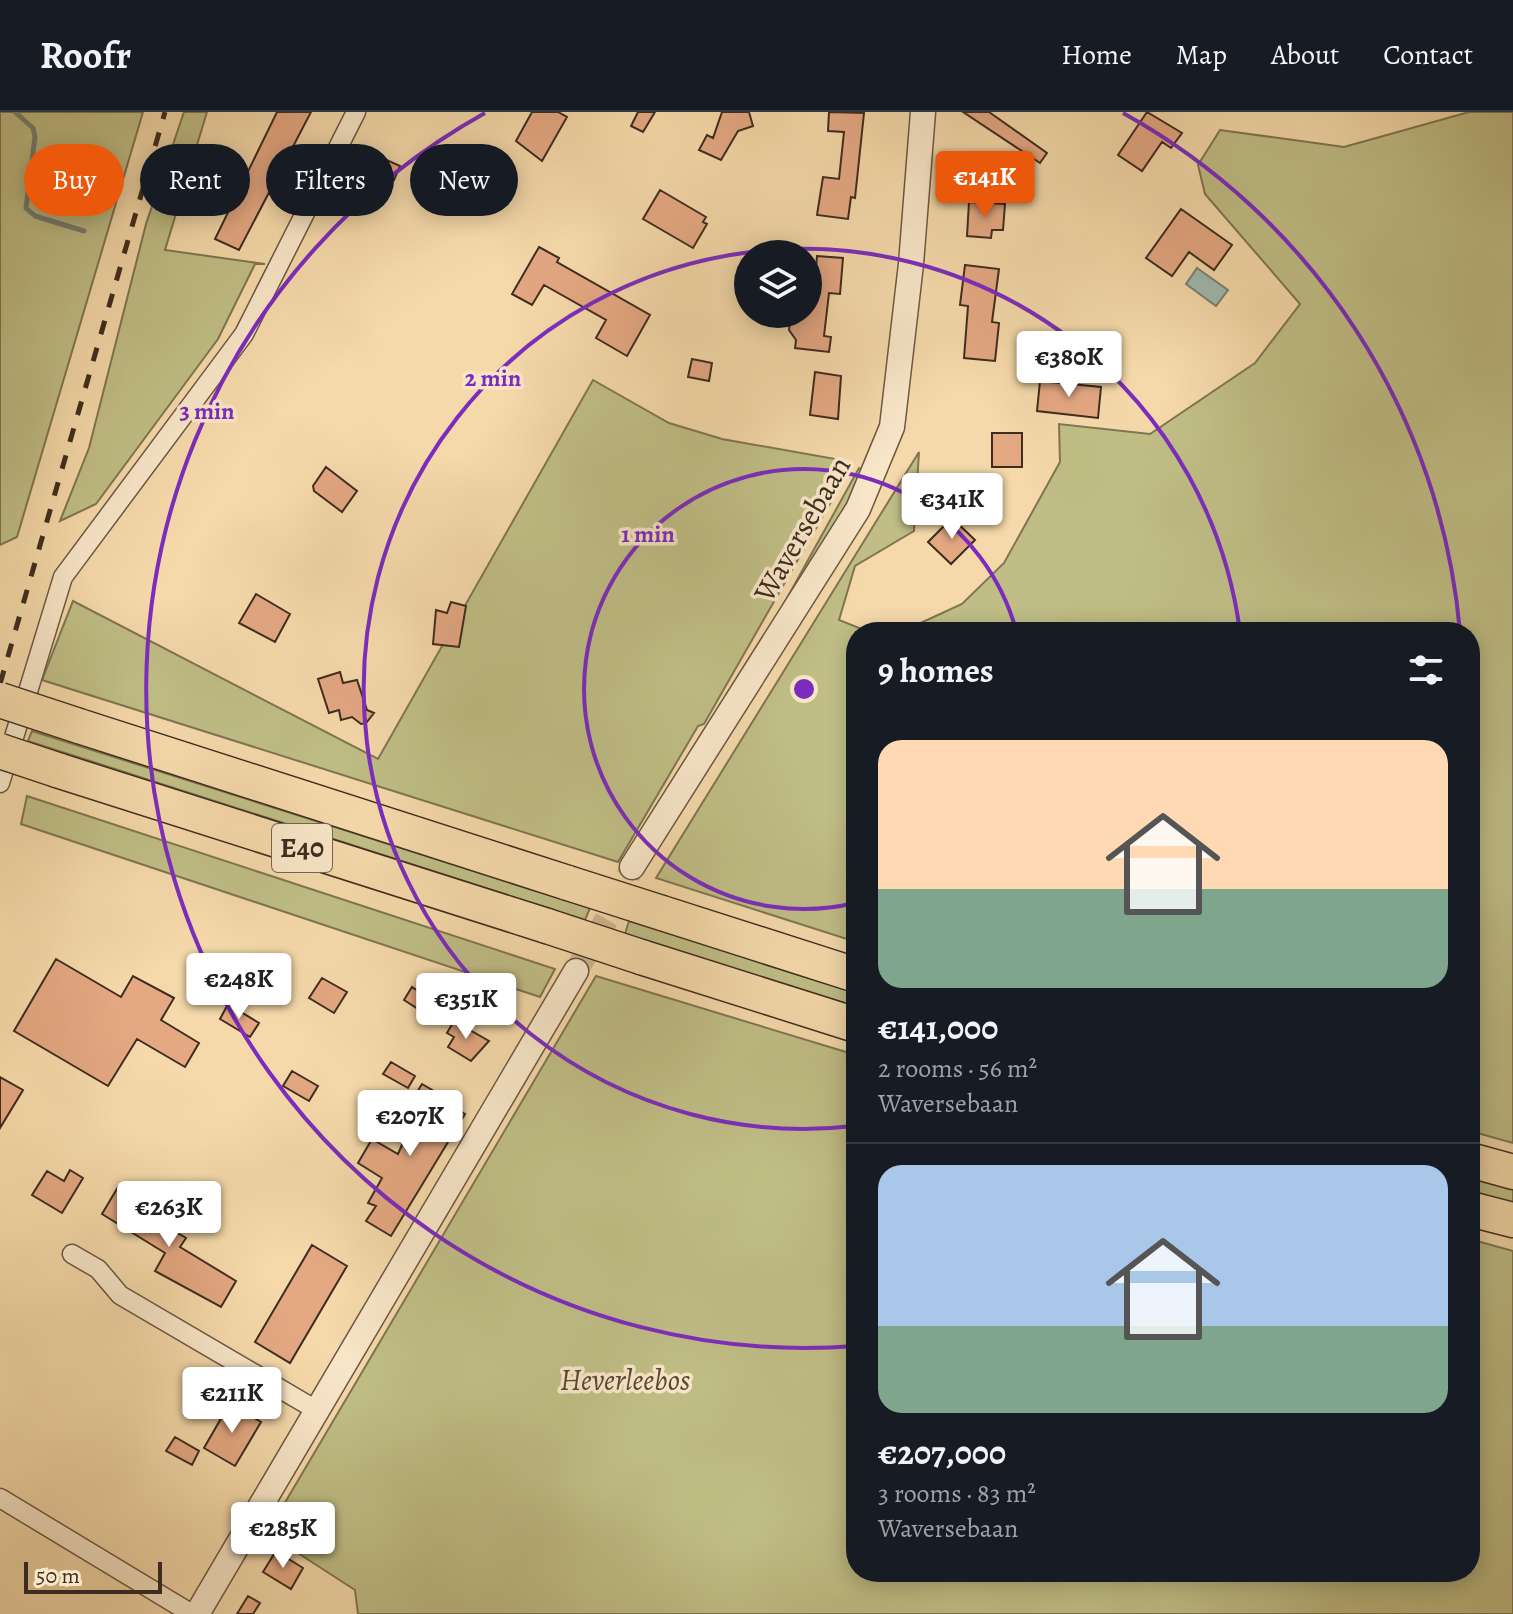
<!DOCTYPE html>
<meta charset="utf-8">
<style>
body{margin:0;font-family:Alegreya,serif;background:#20242c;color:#f1f3f6;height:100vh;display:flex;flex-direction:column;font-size:30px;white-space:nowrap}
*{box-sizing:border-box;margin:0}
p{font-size:26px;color:#9ea1a6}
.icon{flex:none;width:44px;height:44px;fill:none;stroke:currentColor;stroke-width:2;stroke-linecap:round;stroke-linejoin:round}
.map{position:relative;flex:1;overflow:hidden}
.drawer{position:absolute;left:846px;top:510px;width:634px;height:960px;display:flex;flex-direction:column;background:#171b24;border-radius:32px;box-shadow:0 4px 20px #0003}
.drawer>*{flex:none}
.guide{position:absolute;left:24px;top:32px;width:702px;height:72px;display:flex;gap:16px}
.tools{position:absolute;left:734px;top:128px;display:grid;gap:16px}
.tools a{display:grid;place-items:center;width:88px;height:88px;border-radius:50%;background:#171b24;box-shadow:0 4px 20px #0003;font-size:40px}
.scale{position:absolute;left:24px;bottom:20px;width:138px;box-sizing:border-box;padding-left:8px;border:4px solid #3e2c1f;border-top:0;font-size:22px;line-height:28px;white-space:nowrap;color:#3e2c1f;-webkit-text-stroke:6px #f8e6c8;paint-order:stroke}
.price{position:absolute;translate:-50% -68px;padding:0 18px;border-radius:8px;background:#fff;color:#222;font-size:26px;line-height:52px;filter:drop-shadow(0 2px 4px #0008)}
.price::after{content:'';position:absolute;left:50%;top:48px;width:24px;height:18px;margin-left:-12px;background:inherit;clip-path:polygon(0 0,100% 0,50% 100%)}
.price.selected{background:#ea580c;color:#fff}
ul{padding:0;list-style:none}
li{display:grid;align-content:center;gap:16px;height:424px;padding:0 32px}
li+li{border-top:2px solid #363941}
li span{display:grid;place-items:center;height:248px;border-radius:24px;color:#555}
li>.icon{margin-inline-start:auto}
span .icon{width:144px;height:144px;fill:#fffc;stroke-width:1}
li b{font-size:34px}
h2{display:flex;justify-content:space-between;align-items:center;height:96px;padding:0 32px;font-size:34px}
.tag{padding:0 28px;border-radius:36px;background:#171b24;box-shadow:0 4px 20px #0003;font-size:28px;line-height:72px}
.tag.selected{background:#ea580c;color:#fff}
header{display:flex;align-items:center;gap:48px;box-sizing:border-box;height:112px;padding:0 40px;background:#171b24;border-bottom:2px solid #363941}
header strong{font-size:38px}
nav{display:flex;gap:44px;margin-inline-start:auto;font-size:28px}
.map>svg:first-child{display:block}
</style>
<header>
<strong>Roofr</strong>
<nav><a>Home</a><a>Map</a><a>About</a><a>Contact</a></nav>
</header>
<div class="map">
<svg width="1513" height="1502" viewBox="0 0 1513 1502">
<rect width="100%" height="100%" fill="#f5d9aa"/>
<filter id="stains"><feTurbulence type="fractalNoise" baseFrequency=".0025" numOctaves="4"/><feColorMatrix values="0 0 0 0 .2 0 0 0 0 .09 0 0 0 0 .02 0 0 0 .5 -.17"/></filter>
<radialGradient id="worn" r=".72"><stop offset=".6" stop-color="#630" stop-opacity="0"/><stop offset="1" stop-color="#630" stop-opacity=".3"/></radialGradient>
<path fill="#c0be86" stroke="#7f7552" stroke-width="2" d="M0 0H143L17 425 0 433Z
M184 0H207L165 138 265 152H255L218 227 96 392 60 409 89 336 146 112Z
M1469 0H1513V1031L1470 1019V520H901L962 492 1004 451 1060 350 1059 312 1150 322 1255 251 1300 192 1205 82 1198 53 1220 18 1344 35Z
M593 268 669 311 722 327 841 348 843 369 704 612 698 614 618 750 42 568 73 489 378 647Z
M919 340 914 419 855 454 839 508 869 520H856V830L656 766Z
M859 356 868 361 776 506Z
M32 619 590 796 585 808 28 629Z
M27 684 555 857 540 885 21 712Z
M629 809 856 880V895L625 822Z
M596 864 856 943V1460H1470V1127L1513 1139V1502H358L355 1478 267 1421Z
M1470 1065 1513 1077V1091L1470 1079Z"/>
<path fill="#9eb9b0" stroke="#788176" stroke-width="2" d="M1197 156 1228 178 1216 194 1186 172Z"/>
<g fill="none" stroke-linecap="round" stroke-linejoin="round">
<path stroke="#788176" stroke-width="5" d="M15 0 33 16 35 25 26 96 35 104 84 119"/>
</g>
<path fill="#e4a883" stroke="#3e2c1f" stroke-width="2" d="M277 0H311L239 138 215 127Z
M532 0H558L567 5 542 49 516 29Z
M638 0H655L643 20 631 14Z
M722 0H749L753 14 738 19 721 48 699 38 707 23 713 26Z
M829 0 864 1 855 86 851 85 848 107 817 103 823 65 839 67 844 20 828 19Z
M963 0H989L1047 41 1040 51Z
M1147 0 1182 21 1171 36 1162 30 1142 59 1118 43Z
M371 41 400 54 394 68 391 67 386 77 380 75 374 88 353 78Z
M660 78 706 105 703 110 707 112 693 136 643 107Z
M969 90 1005 92 1003 118H992L991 126 967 124Z
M1181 97 1232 133 1214 158 1189 140 1172 164 1146 146Z
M539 135 559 146 557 150 650 203 627 244 596 226 606 208 544 173 532 193 512 182Z
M817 144 843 146 840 182 829 181 824 224 831 225 829 240 795 236 796 228 789 218 791 202H808V195H813Z
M965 153 999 157 992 210 999 211 995 249 964 246 968 194 960 193Z
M692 247 712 251 709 269 688 265Z
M815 260 841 264 838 307 810 303Z
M1040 269 1101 275 1098 306 1037 299Z
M992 321H1022V355H992Z
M326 355 357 379 342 400 314 379 313 374Z
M952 406 975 428 951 452 928 430Z
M256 482 290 502 275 530 239 511Z
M451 490 466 494 459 535 433 532 436 498 447 501Z
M340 560 343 571 357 568 367 598 374 601 366 611 361 612 352 605 341 608 339 598 329 601 318 567Z
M56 847 121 885 133 864 174 886 161 908 199 931 185 955 137 927 108 974 14 919Z
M322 866 347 880 334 901 309 886Z
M423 872 443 882 429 904 404 888 412 875 418 879Z
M228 892 259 911 250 925 220 907Z
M454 909 489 929 471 949 448 935 454 925 447 921Z
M391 950 415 964 408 976 383 962Z
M292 959 318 974 309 989 283 974Z
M0 965 23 978 0 1016Z
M422 972 458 993 457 997 465 1002 391 1124 366 1109 376 1094 368 1091 382 1066 358 1051 372 1027 398 1042 416 1001 407 996Z
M70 1058 83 1066 62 1101 32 1083 47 1059 64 1069Z
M118 1075 153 1095 151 1105 186 1126 180 1135 236 1169 221 1195 155 1159 165 1141 102 1102Z
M312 1133 347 1154 290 1251 255 1230Z
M230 1291 261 1310 235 1354 204 1336Z
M175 1325 199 1339 192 1353 166 1339Z
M276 1439 303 1456 291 1477 263 1460Z
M248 1484 260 1491 253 1502H237Z"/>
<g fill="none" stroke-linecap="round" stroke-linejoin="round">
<path stroke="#d0b68e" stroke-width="24" stroke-dasharray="24 12" stroke-linecap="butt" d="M576 859 615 793 632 755"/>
<defs>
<path id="minor" d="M0 671 63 465 244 222 356 0
M72 1142 98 1157 120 1183 318 1299
M0 1386 192 1502"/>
<path id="tertiary" d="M632 755 858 397 892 315 911 152 923 0
M197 1502 576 859"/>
<path id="motorway" d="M79 614 568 771
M57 658 547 814
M662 801 856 863
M641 845 856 913
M1470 1048 1513 1060
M1470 1097 1513 1108"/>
</defs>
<use href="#minor" stroke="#6c5742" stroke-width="21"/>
<use href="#tertiary" stroke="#6c5742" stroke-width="27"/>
<use href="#motorway" stroke="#3e2c1f" stroke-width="37"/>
<use href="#minor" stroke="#f8e6c8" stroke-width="18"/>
<use href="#tertiary" stroke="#f8e6c8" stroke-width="24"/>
<use href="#motorway" stroke="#f5d9aa" stroke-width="34"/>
<path stroke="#3e2c1f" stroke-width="5" stroke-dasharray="14 14" stroke-linecap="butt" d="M0 572 165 0"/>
<defs>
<path id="motorway-bridge" d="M0 588 79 614
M0 639 57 658
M568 771 662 801
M547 814 641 845"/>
</defs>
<use href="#motorway-bridge" stroke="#3e2c1f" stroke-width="37" stroke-linecap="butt"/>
<use href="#motorway-bridge" stroke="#f5d9aa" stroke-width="34"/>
</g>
<g fill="none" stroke="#7b2cbf" stroke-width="4">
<path d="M855 791A220 220 0 1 1 1016 518"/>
<path d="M854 1014A440 440 0 1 1 1240 520"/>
<path d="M856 1234A659 659 0 0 1 485 1M1123 1A659 659 0 0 1 1460 520"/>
</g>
<g text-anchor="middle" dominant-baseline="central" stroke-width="7" stroke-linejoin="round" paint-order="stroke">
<rect fill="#f8e6c8" stroke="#766452" stroke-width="2" x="272" y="712" width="60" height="48" rx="6"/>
<g font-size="28" font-weight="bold" fill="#3e2c1f">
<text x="302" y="736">E40</text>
</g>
<g font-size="30" fill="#3e2c1f" stroke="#f8e6c8">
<text transform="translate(802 417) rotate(-60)">Waversebaan</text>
</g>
<g font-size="30" font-style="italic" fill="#584934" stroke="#f8e6c8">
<text x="625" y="1268">Heverleebos</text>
</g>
</g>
<circle cx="804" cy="577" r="12" fill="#7b2cbf" stroke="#f8e6c8" stroke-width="4"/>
<g font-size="24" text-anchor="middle" font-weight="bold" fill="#7b2cbf" stroke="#f8e6c8" stroke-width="7" stroke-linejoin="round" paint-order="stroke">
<text x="493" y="274">2 min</text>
<text x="207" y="307">3 min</text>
<text x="648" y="430">1 min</text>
</g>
<rect width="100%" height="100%" filter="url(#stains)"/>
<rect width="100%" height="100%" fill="url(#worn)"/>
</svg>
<div class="tools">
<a><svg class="icon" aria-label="layers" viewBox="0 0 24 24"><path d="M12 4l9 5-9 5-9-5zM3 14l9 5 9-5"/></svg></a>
</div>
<div class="scale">50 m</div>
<b class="price selected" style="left:985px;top:107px">€141K</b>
<b class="price" style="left:1069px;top:287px">€380K</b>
<b class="price" style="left:952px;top:429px">€341K</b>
<b class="price" style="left:239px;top:909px">€248K</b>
<b class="price" style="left:466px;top:929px">€351K</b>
<b class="price" style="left:410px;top:1046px">€207K</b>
<b class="price" style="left:169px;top:1137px">€263K</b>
<b class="price" style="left:232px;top:1323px">€211K</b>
<b class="price" style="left:283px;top:1458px">€285K</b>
<div class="guide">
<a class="tag selected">Buy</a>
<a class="tag">Rent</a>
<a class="tag">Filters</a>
<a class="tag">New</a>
</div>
<section class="drawer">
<h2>9 homes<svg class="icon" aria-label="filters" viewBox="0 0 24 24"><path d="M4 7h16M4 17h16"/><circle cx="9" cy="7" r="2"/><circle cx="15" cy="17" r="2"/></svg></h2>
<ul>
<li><span style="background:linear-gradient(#ffd9b3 60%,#7fa58c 0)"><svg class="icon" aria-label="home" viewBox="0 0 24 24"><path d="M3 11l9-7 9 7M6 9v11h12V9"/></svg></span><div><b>€141,000</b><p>2 rooms · 56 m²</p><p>Waversebaan</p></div></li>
<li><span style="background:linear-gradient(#a9c7e8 65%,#7fa58c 0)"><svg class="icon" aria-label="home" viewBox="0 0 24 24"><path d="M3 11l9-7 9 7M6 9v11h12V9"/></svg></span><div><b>€207,000</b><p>3 rooms · 83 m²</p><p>Waversebaan</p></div></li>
</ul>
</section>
</div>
